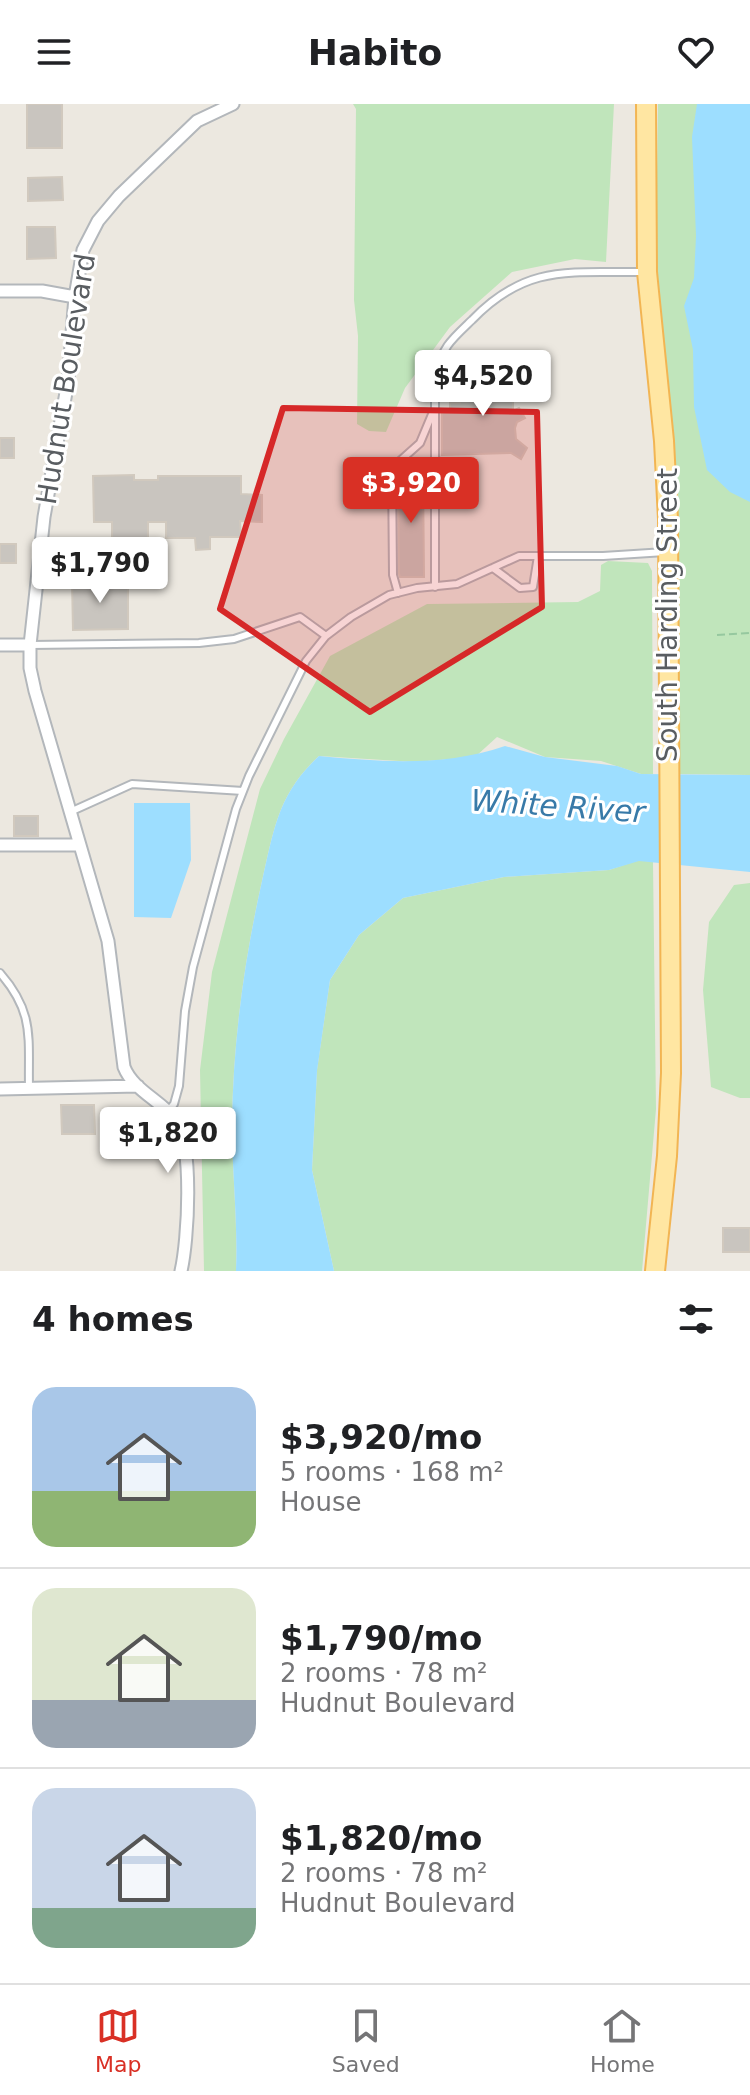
<!DOCTYPE html>
<meta charset="utf-8">
<style>
body{margin:0;font-family:"DejaVu Sans",sans-serif;background:#f6f6f6;color:#202124;height:100vh;display:flex;flex-direction:column;font-size:30px;white-space:nowrap}
*{box-sizing:border-box;margin:0}
p{font-size:26px;color:#757577}
.icon{flex:none;width:44px;height:44px;fill:none;stroke:currentColor;stroke-width:2;stroke-linecap:round;stroke-linejoin:round}
.map{position:relative;height:1167px;overflow:hidden}
.side{display:flex;flex-direction:column;background:#fff;flex:1}
.side>*{flex:none}
.price{position:absolute;translate:-50% -68px;padding:0 18px;border-radius:8px;background:#fff;color:#222;font-size:26px;line-height:52px;filter:drop-shadow(0 2px 4px #0008)}
.price::after{content:'';position:absolute;left:50%;top:48px;width:24px;height:18px;margin-left:-12px;background:inherit;clip-path:polygon(0 0,100% 0,50% 100%)}
.price.selected{background:#d93025;color:#fff}
ul{padding:0;list-style:none}
li{display:flex;align-items:center;gap:24px;height:200px;padding:0 32px}
li+li{border-top:2px solid #e0e0e0}
li span{display:grid;place-items:center;flex:none;width:224px;height:160px;border-radius:24px;color:#555}
li>.icon{margin-inline-start:auto}
span .icon{width:96px;height:96px;fill:#fffc;stroke-width:1}
li b{font-size:34px}
h2{display:flex;justify-content:space-between;align-items:center;height:96px;padding:0 32px;font-size:34px}
header{display:flex;justify-content:space-between;align-items:center;height:104px;padding:0 32px;background:#fff;font-size:36px;font-weight:800}
.tabs{display:flex;justify-content:space-around;align-items:center;height:112px;border-top:2px solid #e0e0e0;background:#fff;font-size:22px;color:#757577}
.tabs a{display:grid;justify-items:center;gap:4px}
.tabs .selected{color:#d93025}
.map>svg:first-child{display:block}
</style>
<header><svg class="icon" aria-label="menu" viewBox="0 0 24 24"><path d="M4 6h16M4 12h16M4 18h16"/></svg>Habito<svg class="icon" aria-label="heart" viewBox="0 0 24 24"><path d="M12 20l-8-8c-3-5 5-10 8-4 3-6 11-1 8 4z"/></svg></header>
<div class="map">
<svg width="750" height="1167" viewBox="0 0 750 1167">
<rect width="100%" height="100%" fill="#ece8e0"/>
<path fill="#c0e5bb" d="M353 0H614L606 158 575 155 512 168 450 223 405 284 386 328 369 327 357 320 358 232 354 196 356 5Z
M658 0H750V671L680 670 674 331 660 218 656 139Z
M608 457 648 459 652 467 653 670H641L601 657 545 653 497 633 475 653 415 658 319 652C278 690 274 725 262 777 244 857 233 938 232 1020 232 1069 238 1118 236 1167H204L200 966 212 868 260 685 284 635 330 552 427 500 578 498 600 487 601 461Z
M639 756 653 758 656 1005 642 1167H334L312 1066 317 966 330 876 359 831 403 794 504 773 609 766Z
M750 779V994H740L711 983 703 886 709 818 734 781Z"/>
<path fill="#9ddeff" d="M697 0H750V398L730 388 707 366 694 303 693 246 684 202 694 174 696 132 692 33Z
M505 642 545 653 617 662 641 670 750 671V768L639 757 609 766 504 773 403 794 359 831 330 876 317 967 312 1066 334 1167H236C238 1118 232 1069 232 1020 233 938 244 857 262 777 274 725 278 690 319 652 382 658 444 663 505 642Z
M134 699H190L191 756 171 814 134 813Z"/>
<path fill="#c9c5bf" stroke="#d1c9be" stroke-width="2" d="M27 0H62V44H27Z
M62 73 63 96 28 97V74Z
M27 123H55L56 154 27 155Z
M459 271H513V307L519 304 525 314 517 318 515 324 516 335 527 344 521 355 511 349 442 351V308L450 307V299H460Z
M0 334H14V354H0Z
M398 369H423L424 473H400L399 470Z
M134 371V376H158V372H241V390L262 391V418L240 417 241 433H210V445L196 446 195 434H166V418H148V439L126 440V446L112 447V418H94L93 372Z
M0 440H16V459H0Z
M72 477H128V525L73 526Z
M14 712H38V732H14Z
M61 1001H94L95 1030H62Z
M723 1124H750V1148H723Z"/>
<g fill="none" stroke-linecap="round" stroke-linejoin="round">
<defs>
<path id="service" d="M493 464 520 484 533 483 538 452
M435 483V271C444 241 450 237 472 216 527 159 571 169 643 168
M398 489 393 471 392 364 420 339 433 308
M30 541 199 539 234 535 300 513 326 532 351 513 389 491 417 484 457 480 519 452H603L665 448
M70 708 132 680 243 687
M0 869C35 909 28 934 29 984
M168 1007 174 1000 179 982 185 907 193 863 236 705 249 672 306 557 326 532"/>
<path id="minor" d="M0 187H42L75 193
M0 541H30
M0 741H79
M0 985 138 982
M181 1167C188 1137 194 1039 175 1015 160 996 133 986 124 963L108 837 35 587 30 564V541L44 413 68 277 75 193 83 146 98 117 119 92 197 17 233 0"/>
<path id="primary" d="M646 0 647 168 664 337 668 415 671 969 667 1052 655 1167"/>
</defs>
<use href="#service" stroke="#b3b7bb" stroke-width="10"/>
<use href="#minor" stroke="#b3b7bb" stroke-width="15"/>
<use href="#primary" stroke="#f2b553" stroke-width="22"/>
<path stroke="#96c89f" stroke-width="2" stroke-dasharray="8 4" stroke-linecap="butt" d="M717 531 750 529"/>
<use href="#service" stroke="#fff" stroke-width="6"/>
<use href="#minor" stroke="#fff" stroke-width="11"/>
<use href="#primary" stroke="#ffe6a2" stroke-width="18"/>
</g>
<path fill="#d62828" fill-opacity="0.2" stroke="#d62828" stroke-width="6" stroke-linejoin="round" d="M283 304 537 308 542 503 370 608 220 505Z"/>
<g text-anchor="middle" dominant-baseline="central" stroke-width="6" stroke-linejoin="round" paint-order="stroke">
<g font-size="28" fill="#595d61" stroke="#fff">
<text transform="translate(66 275) rotate(-81)">Hudnut Boulevard</text>
<text transform="translate(667 511) rotate(-90)">South Harding Street</text>
</g>
<g font-size="30" font-style="italic" fill="#387aa8" stroke="#fff">
<text transform="translate(558 702) rotate(4)">White River</text>
</g>
</g>
</svg>
<b class="price" style="left:483px;top:314px">$4,520</b>
<b class="price selected" style="left:411px;top:421px">$3,920</b>
<b class="price" style="left:100px;top:501px">$1,790</b>
<b class="price" style="left:168px;top:1071px">$1,820</b>
</div>
<section class="side">
<h2>4 homes<svg class="icon" aria-label="filters" viewBox="0 0 24 24"><path d="M4 7h16M4 17h16"/><circle cx="9" cy="7" r="2"/><circle cx="15" cy="17" r="2"/></svg></h2>
<ul>
<li><span style="background:linear-gradient(#a9c7e8 65%,#8fb573 0)"><svg class="icon" aria-label="home" viewBox="0 0 24 24"><path d="M3 11l9-7 9 7M6 9v11h12V9"/></svg></span><div><b>$3,920/mo</b><p>5 rooms · 168 m²</p><p>House</p></div></li>
<li><span style="background:linear-gradient(#dfe7d0 70%,#9aa5b1 0)"><svg class="icon" aria-label="home" viewBox="0 0 24 24"><path d="M3 11l9-7 9 7M6 9v11h12V9"/></svg></span><div><b>$1,790/mo</b><p>2 rooms · 78 m²</p><p>Hudnut Boulevard</p></div></li>
<li><span style="background:linear-gradient(#c9d6e8 75%,#7fa58c 0)"><svg class="icon" aria-label="home" viewBox="0 0 24 24"><path d="M3 11l9-7 9 7M6 9v11h12V9"/></svg></span><div><b>$1,820/mo</b><p>2 rooms · 78 m²</p><p>Hudnut Boulevard</p></div></li>
</ul>
</section>
<nav class="tabs">
<a class="selected"><svg class="icon" aria-label="map" viewBox="0 0 24 24"><path d="M3 6l6-2 6 2 6-2v14l-6 2-6-2-6 2zM9 4v14M15 6v14"/></svg>Map</a>
<a><svg class="icon" aria-label="saved" viewBox="0 0 24 24"><path d="M7 4h10v16l-5-4-5 4z"/></svg>Saved</a>
<a><svg class="icon" aria-label="home" viewBox="0 0 24 24"><path d="M3 11l9-7 9 7M6 9v11h12V9"/></svg>Home</a>
</nav>
